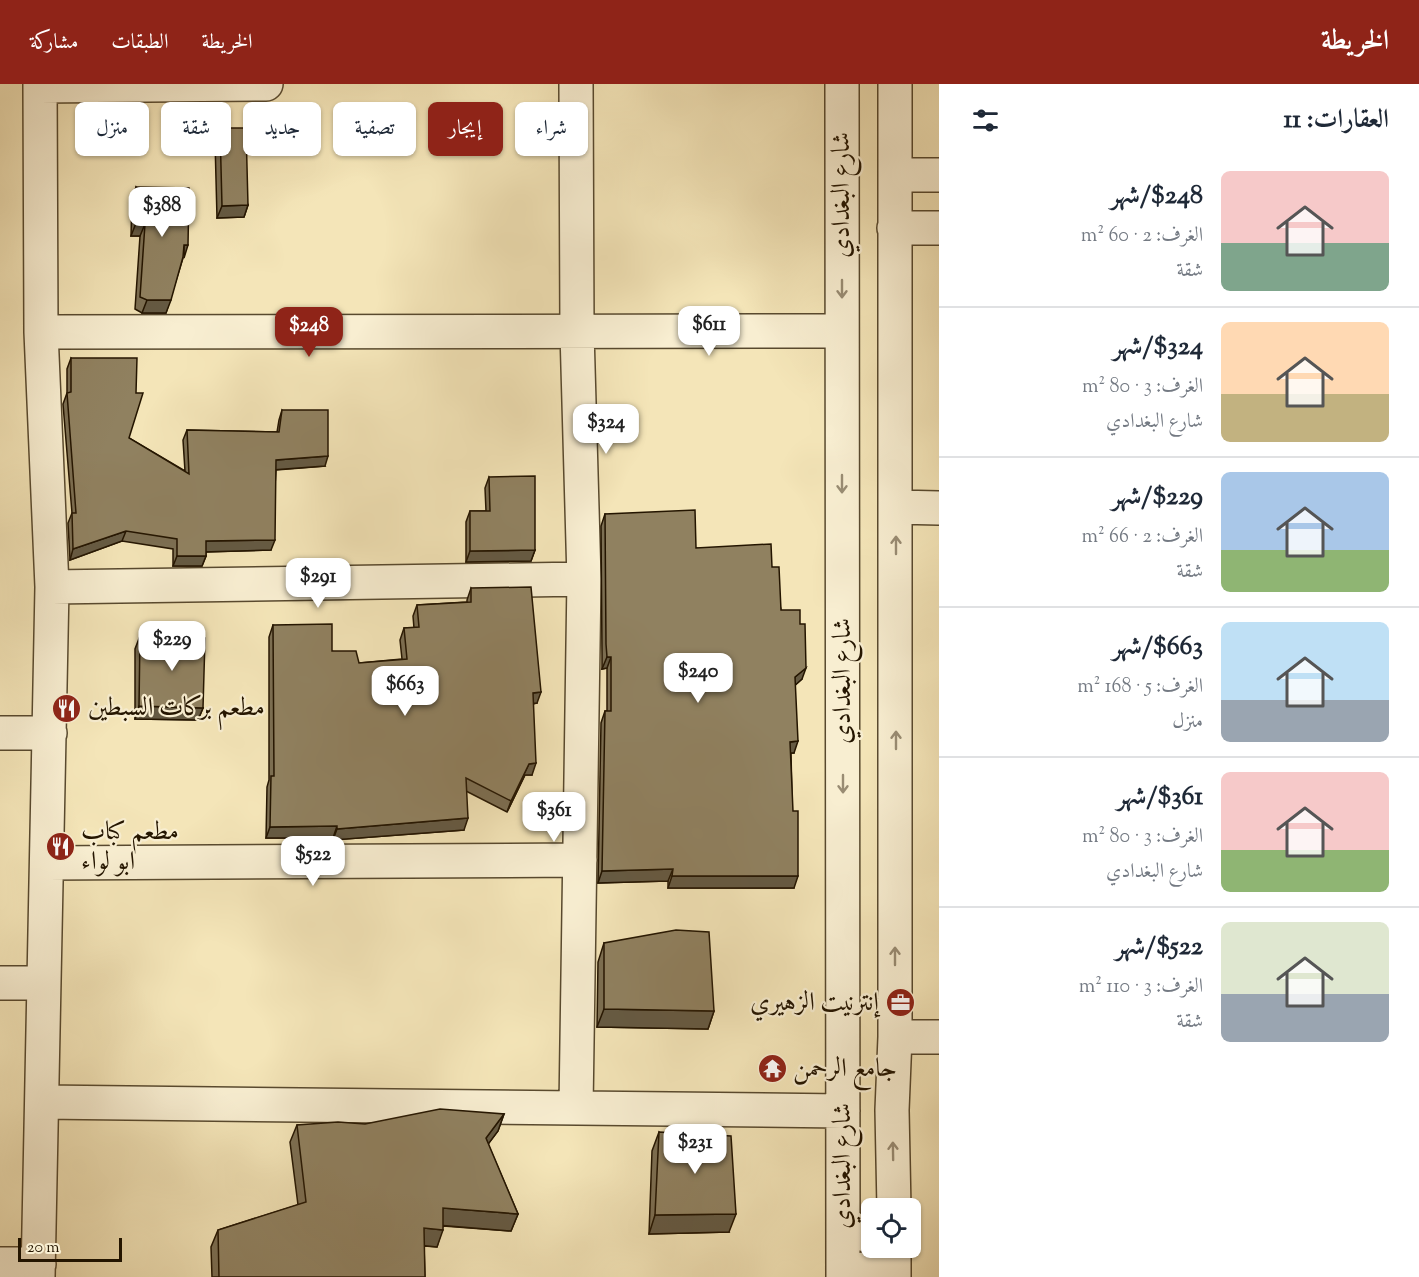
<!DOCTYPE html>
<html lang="ar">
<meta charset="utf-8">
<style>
body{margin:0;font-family:"Sorts Mill Goudy",Amiri,serif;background:#f2f2f3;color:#1f2937;direction:rtl;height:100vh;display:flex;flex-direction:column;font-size:22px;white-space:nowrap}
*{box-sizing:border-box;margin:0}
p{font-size:20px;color:#747a83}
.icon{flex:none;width:33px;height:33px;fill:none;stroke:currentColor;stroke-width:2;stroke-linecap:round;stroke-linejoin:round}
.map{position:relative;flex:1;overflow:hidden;direction:ltr}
.side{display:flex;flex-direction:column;background:#fff;width:480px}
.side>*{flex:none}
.banner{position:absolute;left:18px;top:18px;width:570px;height:54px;direction:rtl;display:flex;gap:12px}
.controls{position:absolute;left:861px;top:1114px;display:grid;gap:12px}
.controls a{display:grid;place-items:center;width:60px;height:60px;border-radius:9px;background:#fff;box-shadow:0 2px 4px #0004;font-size:30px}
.scale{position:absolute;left:18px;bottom:15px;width:104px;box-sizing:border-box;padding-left:6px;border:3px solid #241500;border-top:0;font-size:16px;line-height:21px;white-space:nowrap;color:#241500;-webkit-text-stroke:4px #f8eed1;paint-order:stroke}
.price{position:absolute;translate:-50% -51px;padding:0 14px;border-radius:12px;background:#fff;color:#222;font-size:20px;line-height:39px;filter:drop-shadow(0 2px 3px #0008)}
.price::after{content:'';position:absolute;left:50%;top:36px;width:18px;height:14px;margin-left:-9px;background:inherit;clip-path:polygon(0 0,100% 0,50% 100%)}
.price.selected{background:#8f2418;color:#fff}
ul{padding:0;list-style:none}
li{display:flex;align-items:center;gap:18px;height:150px;padding:0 30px}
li+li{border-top:2px solid #e0e1e3}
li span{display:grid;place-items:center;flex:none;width:168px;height:120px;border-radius:9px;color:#555}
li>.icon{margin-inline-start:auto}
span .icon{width:72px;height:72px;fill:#fffc;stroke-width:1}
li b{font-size:26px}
h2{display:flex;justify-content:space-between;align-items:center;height:72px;padding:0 30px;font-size:26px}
.tag{padding:0 21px;border-radius:9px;background:#fff;box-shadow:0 2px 4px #0004;font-size:21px;line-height:54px}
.tag.selected{background:#8f2418;color:#fff}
header{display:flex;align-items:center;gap:36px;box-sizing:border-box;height:84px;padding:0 30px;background:#8f2418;color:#fff}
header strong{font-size:28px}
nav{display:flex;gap:33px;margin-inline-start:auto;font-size:21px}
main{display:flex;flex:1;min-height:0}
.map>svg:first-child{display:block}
</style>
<header>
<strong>الخريطة</strong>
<nav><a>الخريطة</a><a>الطبقات</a><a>مشاركة</a></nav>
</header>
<main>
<section class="side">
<h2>العقارات: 11<svg class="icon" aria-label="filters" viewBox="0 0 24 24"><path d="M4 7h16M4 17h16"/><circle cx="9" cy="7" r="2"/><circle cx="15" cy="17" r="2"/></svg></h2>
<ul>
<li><span style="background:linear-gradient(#f6c9c9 60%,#7fa58c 0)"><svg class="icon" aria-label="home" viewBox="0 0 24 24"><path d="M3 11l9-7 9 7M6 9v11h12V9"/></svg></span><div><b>$248/شهر</b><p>الغرف: 2 · 60 m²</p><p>شقة</p></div></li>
<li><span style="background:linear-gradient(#ffd9b3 60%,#c2b280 0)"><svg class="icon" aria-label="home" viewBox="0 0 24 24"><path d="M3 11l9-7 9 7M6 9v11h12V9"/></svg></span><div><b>$324/شهر</b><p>الغرف: 3 · 80 m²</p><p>شارع البغدادي</p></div></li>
<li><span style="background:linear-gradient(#a9c7e8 65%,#8fb573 0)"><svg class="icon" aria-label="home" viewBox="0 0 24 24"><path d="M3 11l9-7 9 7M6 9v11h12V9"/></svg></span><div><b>$229/شهر</b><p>الغرف: 2 · 66 m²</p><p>شقة</p></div></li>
<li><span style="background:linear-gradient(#bfe0f5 65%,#9aa5b1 0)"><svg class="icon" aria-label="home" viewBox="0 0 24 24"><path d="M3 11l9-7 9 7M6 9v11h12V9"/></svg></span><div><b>$663/شهر</b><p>الغرف: 5 · 168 m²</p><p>منزل</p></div></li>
<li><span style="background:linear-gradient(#f6c9c9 65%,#8fb573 0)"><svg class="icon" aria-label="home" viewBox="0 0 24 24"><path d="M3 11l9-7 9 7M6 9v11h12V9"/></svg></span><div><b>$361/شهر</b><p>الغرف: 3 · 80 m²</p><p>شارع البغدادي</p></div></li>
<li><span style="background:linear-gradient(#dfe7d0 60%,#9aa5b1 0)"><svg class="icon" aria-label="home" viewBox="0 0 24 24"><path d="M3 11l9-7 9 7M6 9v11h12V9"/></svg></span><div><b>$522/شهر</b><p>الغرف: 3 · 110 m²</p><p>شقة</p></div></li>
</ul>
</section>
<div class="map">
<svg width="939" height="1193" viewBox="0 0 939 1193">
<rect width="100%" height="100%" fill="#f4e5b8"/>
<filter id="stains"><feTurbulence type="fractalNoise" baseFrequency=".00333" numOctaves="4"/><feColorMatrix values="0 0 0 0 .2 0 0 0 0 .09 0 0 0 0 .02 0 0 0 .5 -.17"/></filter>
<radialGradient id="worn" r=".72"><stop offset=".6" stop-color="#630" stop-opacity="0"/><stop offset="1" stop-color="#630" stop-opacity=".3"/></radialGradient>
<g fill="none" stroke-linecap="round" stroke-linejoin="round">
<defs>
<path id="minor" d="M576 0 577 248 584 495 576 1024
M842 0 843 1193
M40 2 266 0
M896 91H939
M894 144H939
M41 248 842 247
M896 423 939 424
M52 503 584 495
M0 649H50
M47 779 580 776
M0 899H44
M895 953H939
M42 1018 843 1027
M894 1125 892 1026 895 953V0
M843 1136 856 1148 872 1153
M0 1180H39
M38 1193 52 503 41 248 40 0
M849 1193C858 1182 875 1183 885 1193
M894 1193V1164"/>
</defs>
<use href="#minor" stroke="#58492e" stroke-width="36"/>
<use href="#minor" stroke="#f8eed1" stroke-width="33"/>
</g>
<path fill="#7c6f53" stroke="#241500" stroke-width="1.5" d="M220 44 248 121 244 133 217 134 215 57Z
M136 103 183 174 166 229H142L135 225 140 152H131L132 115Z
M71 274 129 354 185 387 183 356 187 346 277 348 279 336 282 326 325 382 276 386 271 466 206 468V472L202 482H173V465L122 457 70 476 68 439 72 429 63 320 67 309V285Z
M489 393 535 466 531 477 466 478V438L470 427H486L485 404Z
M605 430 696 464 772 483 781 526 802 595 795 601 794 669H791L794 804H668V797L598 799 601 639 605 627H607V584L602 585V571L601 442Z
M471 504 537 619 533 620 532 691H525L507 728 466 707 464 746 333 756V754H266L267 703 269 696V553L273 541 359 579 402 575 400 556 404 544H414L413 532 417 521 467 518V516Z
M140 552 203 624 198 636 135 635V565Z
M604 859 714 927 708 945 597 943 598 878Z
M504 1030 498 1047 488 1060 518 1130 511 1147 443 1142 437 1163 424 1162 425 1193H212L211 1163 218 1146 298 1121 290 1058 297 1041 365 1040Z
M659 1048 729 1148 649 1150 652 1067Z"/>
<path fill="#655a43" stroke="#241500" stroke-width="1.5" d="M248 121 244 133 217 134 222 122Z
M136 139 145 140 140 152H131Z
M184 161H188L184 174Z
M147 216H171L166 229H142Z
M328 372 325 382 272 386 276 376Z
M126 447 122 457 70 476 73 465Z
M275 456 271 466 202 468 206 457Z
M535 466 531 477 466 478 470 467Z
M177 472H206L202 482H173Z
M607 573H611L607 584 602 585Z
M806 584 802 595 791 605 795 593Z
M541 608 537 619 529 620 533 609Z
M139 622 203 624 198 636 135 635Z
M798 657 794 669H786L790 658Z
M536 679 532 691H525L507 728 511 717 529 680Z
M468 734 464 746 333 756 337 745Z
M337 742 333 754H266L270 743Z
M673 785 668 797 598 799 602 787Z
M672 792H798L794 804H668Z
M604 925 714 927 708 945 597 943Z
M504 1030 498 1047 480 1071 486 1054Z
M443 1124 518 1130 511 1147 437 1141Z
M736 1130 729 1148 649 1150 655 1131Z
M424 1144 443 1146 437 1163 418 1161Z"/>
<path fill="#908160" stroke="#241500" stroke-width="1.5" d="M220 44H246L248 121 222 122Z
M136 103 189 104 188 161H184L183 173 171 216H147L140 213 145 140 136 139Z
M71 274H137L136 309H143L129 354 189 390 187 346 279 348 282 326H328V372L276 376 275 456 206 457V472H177V455L126 447 73 465 72 429H76L67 309 71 308Z
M535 392V466L470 467V427H490L489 393Z
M695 426 696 464 771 460 772 483H779L781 526H800V540H805L806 584 795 593 798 657 790 658 793 727H798V792H672L673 785 602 787 605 627H611V573H607L606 560 605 430Z
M531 503 541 608 533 609 536 679 529 680 511 717 466 694 468 734 337 745V742L270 743 271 692H274L273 541 332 540V567H356L359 579 407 575 404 544 419 543 417 521 471 518V504Z
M140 552 205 554 203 624 139 622Z
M676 846 709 848 714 927 604 925V859Z
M440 1025 504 1030 486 1054 518 1130 443 1124V1146L424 1144 425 1193H219L218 1146 306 1118 297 1041 338 1038 365 1040Z
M659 1048 731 1052 736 1130 655 1131Z"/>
<defs><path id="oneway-shaft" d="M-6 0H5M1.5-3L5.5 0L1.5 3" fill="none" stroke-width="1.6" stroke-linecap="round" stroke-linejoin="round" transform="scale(1.5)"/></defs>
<g stroke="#998c73">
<use href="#oneway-shaft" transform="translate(842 205) rotate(90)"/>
<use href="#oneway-shaft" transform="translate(842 400) rotate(90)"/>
<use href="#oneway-shaft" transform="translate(896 461) rotate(-90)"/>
<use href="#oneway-shaft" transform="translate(896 656) rotate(-90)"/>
<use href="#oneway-shaft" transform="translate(843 700) rotate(90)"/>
<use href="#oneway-shaft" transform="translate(895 872) rotate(-90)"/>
<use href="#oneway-shaft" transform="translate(893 1067) rotate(-91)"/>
</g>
<defs>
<symbol id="restaurant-disc" viewBox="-11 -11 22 22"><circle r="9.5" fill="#8f2418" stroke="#f8eed1"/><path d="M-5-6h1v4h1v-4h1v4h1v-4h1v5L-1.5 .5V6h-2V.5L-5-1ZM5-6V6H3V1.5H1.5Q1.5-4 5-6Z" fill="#fff"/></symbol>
<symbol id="office-disc" viewBox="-11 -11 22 22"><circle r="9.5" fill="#8f2418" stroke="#f8eed1"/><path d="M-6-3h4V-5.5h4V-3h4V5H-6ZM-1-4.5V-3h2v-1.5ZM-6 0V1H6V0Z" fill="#fff"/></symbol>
<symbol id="temple-disc" viewBox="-11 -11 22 22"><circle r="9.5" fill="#8f2418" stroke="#f8eed1"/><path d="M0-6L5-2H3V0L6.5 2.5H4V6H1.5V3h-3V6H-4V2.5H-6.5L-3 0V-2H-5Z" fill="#fff"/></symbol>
</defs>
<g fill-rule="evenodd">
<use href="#restaurant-disc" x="50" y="608" width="33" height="33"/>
<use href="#restaurant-disc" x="44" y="746" width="33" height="33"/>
<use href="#office-disc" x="884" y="902" width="33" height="33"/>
<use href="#temple-disc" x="756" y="968" width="33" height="33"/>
</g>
<g text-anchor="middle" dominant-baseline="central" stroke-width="4.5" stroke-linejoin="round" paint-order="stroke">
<g font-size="26" fill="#241500" stroke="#f8eed1">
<text transform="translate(842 111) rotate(-90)">شارع البغدادي</text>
<text transform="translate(843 597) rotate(-90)">شارع البغدادي</text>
<text transform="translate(843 1082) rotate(-90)">شارع البغدادي</text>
</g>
<g font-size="26" fill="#241500" stroke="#f8eed1" text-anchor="start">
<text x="88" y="624">مطعم بركات السبطين</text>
<text x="81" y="748">مطعم كباب<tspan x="81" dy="30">ابو لواء</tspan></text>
<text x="879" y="919" text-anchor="end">إنترنيت الزهيري</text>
<text x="793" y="985">جامع الرحمن</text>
</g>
</g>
<rect width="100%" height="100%" filter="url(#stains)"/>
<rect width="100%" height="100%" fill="url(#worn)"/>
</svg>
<div class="controls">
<a><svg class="icon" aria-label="locate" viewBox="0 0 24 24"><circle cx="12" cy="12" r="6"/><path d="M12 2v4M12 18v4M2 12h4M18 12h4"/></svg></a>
</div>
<div class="scale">20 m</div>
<b class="price" style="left:162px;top:154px">$388</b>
<b class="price" style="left:709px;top:273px">$611</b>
<b class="price selected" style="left:309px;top:274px">$248</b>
<b class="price" style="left:606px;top:371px">$324</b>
<b class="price" style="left:318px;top:525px">$291</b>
<b class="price" style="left:172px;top:588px">$229</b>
<b class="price" style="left:698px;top:620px">$240</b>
<b class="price" style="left:405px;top:633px">$663</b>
<b class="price" style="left:554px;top:759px">$361</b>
<b class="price" style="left:313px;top:803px">$522</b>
<b class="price" style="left:695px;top:1091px">$231</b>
<div class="banner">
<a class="tag">شراء</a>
<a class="tag selected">إيجار</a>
<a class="tag">تصفية</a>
<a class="tag">جديد</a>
<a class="tag">شقة</a>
<a class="tag">منزل</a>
</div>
</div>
</main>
